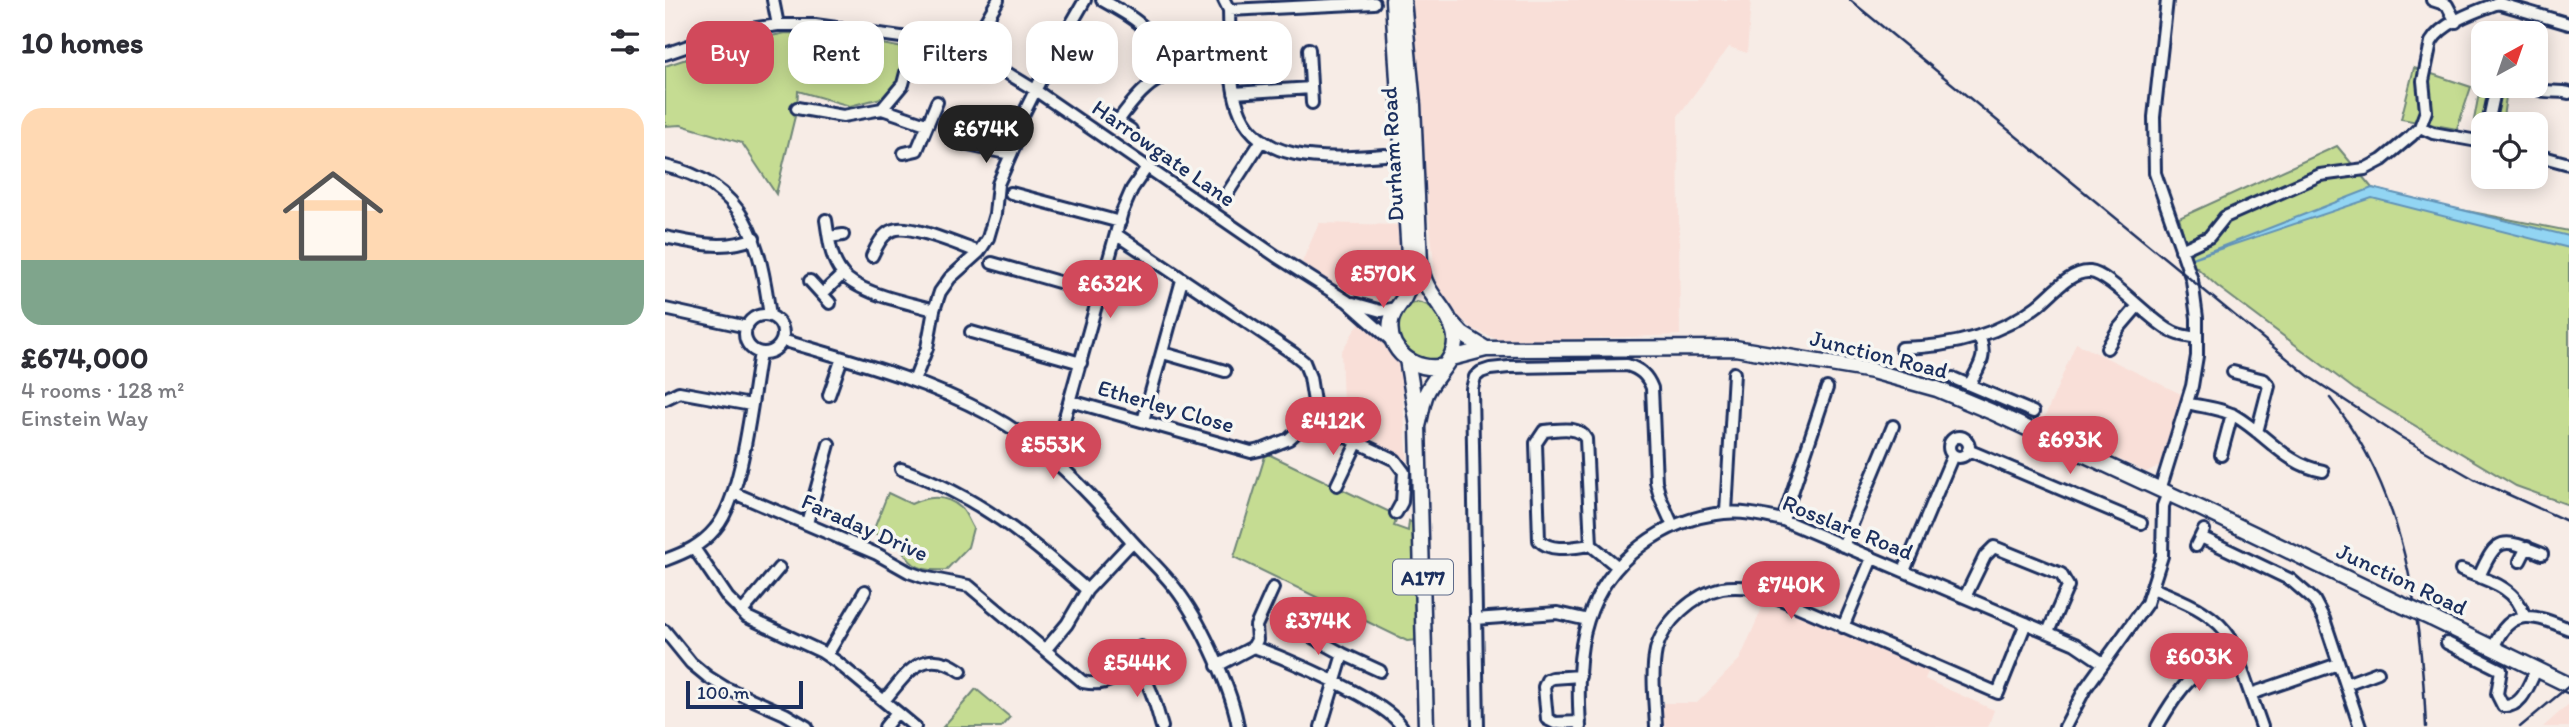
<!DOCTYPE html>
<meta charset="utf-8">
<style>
body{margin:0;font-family:Itim,sans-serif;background:#f2f2f3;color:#2b2b33;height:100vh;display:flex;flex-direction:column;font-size:26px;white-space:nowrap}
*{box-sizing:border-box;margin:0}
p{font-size:23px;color:#7c7c81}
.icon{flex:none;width:38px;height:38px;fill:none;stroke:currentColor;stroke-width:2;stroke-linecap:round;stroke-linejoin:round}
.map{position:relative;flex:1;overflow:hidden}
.sheet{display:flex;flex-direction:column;background:#fff;width:665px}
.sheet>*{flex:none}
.top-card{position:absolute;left:21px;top:21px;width:665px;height:63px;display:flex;gap:14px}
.needle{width:46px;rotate:40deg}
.controls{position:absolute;left:1806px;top:21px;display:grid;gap:14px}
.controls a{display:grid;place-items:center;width:77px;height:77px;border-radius:14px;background:#fff;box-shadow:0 4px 18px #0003;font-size:35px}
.scale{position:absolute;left:21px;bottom:18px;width:117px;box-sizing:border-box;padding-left:7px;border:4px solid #1b2f5e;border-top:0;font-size:19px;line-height:24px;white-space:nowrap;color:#1b2f5e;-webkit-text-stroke:5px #f6f6f2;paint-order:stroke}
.price{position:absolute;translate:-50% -60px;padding:0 16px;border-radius:24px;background:#d1495b;color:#fff;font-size:23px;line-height:46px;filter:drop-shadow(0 2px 4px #0008)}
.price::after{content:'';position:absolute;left:50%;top:42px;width:21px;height:16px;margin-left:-10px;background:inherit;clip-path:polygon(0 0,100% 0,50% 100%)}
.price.on{background:#222;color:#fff}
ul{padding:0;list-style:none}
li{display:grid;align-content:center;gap:14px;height:371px;padding:0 21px}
li span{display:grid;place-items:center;height:217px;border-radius:21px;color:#555}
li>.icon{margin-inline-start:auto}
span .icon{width:126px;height:126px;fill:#fffc;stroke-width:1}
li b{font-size:30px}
h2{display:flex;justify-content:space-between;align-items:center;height:84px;padding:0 21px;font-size:30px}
.pill{padding:0 24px;border-radius:21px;background:#fff;box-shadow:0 4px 18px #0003;font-size:24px;line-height:63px}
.pill.on{background:#d1495b;color:#fff}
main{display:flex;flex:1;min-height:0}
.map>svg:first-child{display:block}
</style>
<main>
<section class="sheet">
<h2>10 homes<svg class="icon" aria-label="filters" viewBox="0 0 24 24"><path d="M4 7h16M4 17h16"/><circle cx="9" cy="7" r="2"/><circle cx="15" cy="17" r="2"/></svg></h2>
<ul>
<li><span style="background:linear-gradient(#ffd9b3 70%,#7fa58c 0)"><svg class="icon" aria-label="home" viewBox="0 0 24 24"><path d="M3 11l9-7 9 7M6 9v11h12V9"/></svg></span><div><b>£674,000</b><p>4 rooms · 128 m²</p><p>Einstein Way</p></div></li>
</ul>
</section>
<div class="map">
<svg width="1904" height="727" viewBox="0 0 1904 727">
<rect width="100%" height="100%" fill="#f7ece6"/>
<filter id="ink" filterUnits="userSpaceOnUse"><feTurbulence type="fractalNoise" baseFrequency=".0143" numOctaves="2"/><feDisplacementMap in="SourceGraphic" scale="14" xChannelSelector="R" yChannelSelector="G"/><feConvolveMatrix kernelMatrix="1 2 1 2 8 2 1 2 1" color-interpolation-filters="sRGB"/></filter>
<g filter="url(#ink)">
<path fill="#f9dfd8" d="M743 0H1086L1082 53 1064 47 1013 116 1015 335 837 342 810 330 795 318 771 285Z
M654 223 734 225 738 273 726 322 736 380 743 461 679 428 676 352 694 323 637 262Z
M1411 343 1518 395 1494 466 1481 472 1377 424Z
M1101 599 1265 667 1260 679 1329 710 1323 727H994V703H1032L1075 659Z
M1904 704V727H1878L1888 718Z"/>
<path fill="#c5dc92" stroke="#708678" stroke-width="2" d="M121 33 176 36 243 49 233 81 220 97 185 106 133 91 132 108 111 194 77 143 16 125 0 126V66L67 44Z
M1749 68 1806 87 1792 129 1736 119Z
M1814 93 1841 97 1837 124 1809 120Z
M1672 146 1707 188 1761 203 1904 231V505L1851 486 1689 389 1552 286 1531 267 1528 268 1514 218Z
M752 302C782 306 798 350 765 364 739 349 720 335 742 305Z
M601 453 733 516 729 526 743 531 744 521 751 525 752 580H742L741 585H753L754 640 742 641 569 557Z
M223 493 246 504C263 496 281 494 296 508 301 512 304 522 308 528L303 547 281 570C251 572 243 564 231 538L207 534Z
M311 689 345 717 336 727H278Z"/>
<path fill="#92d5f3" stroke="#6293b7" stroke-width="2" d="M1707 188 1904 236V248L1707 198 1525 259Z"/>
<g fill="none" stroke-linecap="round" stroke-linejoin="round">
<defs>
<path id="minor" d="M108 0 113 25
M437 0C476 22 489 28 502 73
M559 0 564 10C565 41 563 77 573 107 593 168 671 158 720 155
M1767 0 1782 5
M1782 5 1791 22
M564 10 709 3
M301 29 314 33 332 43
M314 33 333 0
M644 49 647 103
M0 54 64 32 113 25H150L272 42 296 50 329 65 370 90 611 256 682 301 728 342
M1867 86C1879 95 1890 89 1904 93
M569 93 646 88
M132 108 178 116 217 109 238 84 250 38
M217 109 261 124
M440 113 466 130
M453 121C492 67 504 72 567 67
M1823 124 1831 86
M1755 127 1768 133 1818 142
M303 145 346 154
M239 153 252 150 272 102
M1871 155 1904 164
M0 166C82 184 95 243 105 316
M346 193 455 222
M558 200 597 140
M161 220C164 238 165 258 177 273 193 294 243 302 269 310
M0 237C30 243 60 251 89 238
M164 237 178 235
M1516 250 1544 237 1560 217 1655 175 1700 169 1717 160 1746 136 1755 127 1761 111 1758 81 1766 42C1777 22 1812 11 1833 3L1904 24
M207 256C212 246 217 234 228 230 244 223 296 246 314 252
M327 263 436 294
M145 281 165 303
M157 294 178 274
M688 303 716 311 731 308
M0 309 82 327
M80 334a19 19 0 1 1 38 0a19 19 0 1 1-38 0Z
M306 332 416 363
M117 340C187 361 258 379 323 414 380 444 424 493 466 540 483 559 502 575 516 596 537 625 568 692 573 727
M1236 348C1284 347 1333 336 1372 306 1386 295 1406 270 1425 272 1445 274 1484 320 1506 331 1514 336 1523 336 1532 338
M1442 348 1454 328 1472 307
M498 353 560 371
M1568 372 1599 380 1604 386 1592 432
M1288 378 1368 412
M249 381 262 348 269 310 275 292 285 278 314 252 323 238 330 214 333 184 351 143 354 123 386 59 420 0
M1305 384C1314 366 1323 357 1314 336
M164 395 177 358
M0 399 14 392 86 405
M406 401 586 452 599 449 624 439 634 430 643 419 649 402 645 377 639 362 629 354 452 235
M1522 403C1537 407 1557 408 1570 416 1601 434 1621 465 1658 471
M643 419 730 460 739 472 737 502 731 513
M478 421 517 280
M1284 447a10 10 0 1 1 20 0a10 10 0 1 1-20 0Z
M1303 450 1476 523
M380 453 398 424 457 212 467 189 482 167
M1556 455 1567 414
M236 469C313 496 362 537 422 590
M672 485 693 441
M1495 490 1527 386 1532 356V318L1527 280 1490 173 1489 117 1502 0
M69 493 212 554 244 572 258 577 304 586 418 682C450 689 457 669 476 647
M1061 512 1069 373
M1118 520 1162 388
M142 523 164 444
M1536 537 1626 580 1649 600 1659 619 1695 727
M926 545 921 439C914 425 893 430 879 431L871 443 874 540C886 553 909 547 926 545L953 567
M1178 546 1228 426
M1531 546 1539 530
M29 548 63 598 82 617 157 652 172 662 250 727
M0 560C19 553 36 546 50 529 78 497 87 397 95 353
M1855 561 1862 547
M1796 570C1822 580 1852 587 1859 616
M1239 571 1288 455
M1814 577C1832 535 1838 538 1877 554
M1488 588C1517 601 1549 611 1566 639L1597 727
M1300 597 1320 556 1329 547 1396 574 1403 586 1383 632
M77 612 114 568
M810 619 892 613 923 620
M627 626 678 654 715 671
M1178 627 1207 558
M0 631 26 663 43 677 59 687 120 714 142 727
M1782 643 1836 670 1832 694 1838 706C1858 708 1864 683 1872 668
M588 647 592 640 591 626 608 588
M1829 647C1845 605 1870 615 1904 629
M381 649 402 624 422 590 467 542
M162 655 200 591
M464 660C487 683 488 697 497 727
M552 666 588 647C618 656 723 702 737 727
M915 676 887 678 882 680 879 687 882 719 890 723 915 722
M1681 684 1713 672
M1586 694 1673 664
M219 701C242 673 258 645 296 671
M220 727 232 712
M656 727 678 654
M813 727 807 389 810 377 816 372 825 369 844 367 962 365C975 369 982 375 987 388L991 482 995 497 1008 526
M915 727C913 692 912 653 923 620 942 560 998 519 1059 513 1079 511 1099 516 1118 520L1410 644 1438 663
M991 727C990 703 986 674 991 650 998 622 1029 594 1057 588 1067 586 1079 587 1090 588L1333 693 1361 623
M1400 727 1420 689 1482 603 1497 556 1498 506 1503 493
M1492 727C1515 687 1527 670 1571 652"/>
<path id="major" d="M728 0 745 271C744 281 744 289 739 298 734 306 728 311 726 321 721 351 751 373 779 366
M738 0 748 105 755 264C760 296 782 306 789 332 796 357 770 373 761 394 757 404 756 416 753 426
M787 323 797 334 821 349
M786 358 821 349 1070 348 1207 371 1272 389 1327 412 1537 509 1737 605
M742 359 753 426 761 727
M1766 618 1904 685"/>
</defs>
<use href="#minor" stroke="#1b2f5e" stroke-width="16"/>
<use href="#major" stroke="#1b2f5e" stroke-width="19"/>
<use href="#minor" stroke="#f6f6f2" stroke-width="10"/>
<use href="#major" stroke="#f6f6f2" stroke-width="14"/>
<path stroke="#1b2f5e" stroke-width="2.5" d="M1185 0 1646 378 1734 436 1809 479 1904 522
M1665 398C1740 491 1756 612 1761 727
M1855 727 1904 686"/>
<defs>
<path id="major-bridge" d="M1737 605 1766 618"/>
</defs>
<use href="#major-bridge" stroke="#1b2f5e" stroke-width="19" stroke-linecap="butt"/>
<use href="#major-bridge" stroke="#f6f6f2" stroke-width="14"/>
</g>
</g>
<g text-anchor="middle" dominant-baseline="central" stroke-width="7" stroke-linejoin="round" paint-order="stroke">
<rect fill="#f6f6f2" stroke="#5d6b8a" stroke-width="2" x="728" y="559.5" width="60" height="35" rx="5"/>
<g font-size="21" font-weight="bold" fill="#1b2f5e">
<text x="758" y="577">A177</text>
</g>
<g font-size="23" fill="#1b2f5e" stroke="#f6f6f2">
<text transform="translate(499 153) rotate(35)">Harrowgate Lane</text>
<text transform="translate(727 154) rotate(-93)">Durham Road</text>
<text transform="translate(1214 354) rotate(14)">Junction Road</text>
<text transform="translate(501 406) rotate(16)">Etherley Close</text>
<text transform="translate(200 527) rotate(24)">Faraday Drive</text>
<text transform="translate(1183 527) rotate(22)">Rosslare Road</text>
<text transform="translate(1737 579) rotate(25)">Junction Road</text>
</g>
</g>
</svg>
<div class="controls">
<a><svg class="needle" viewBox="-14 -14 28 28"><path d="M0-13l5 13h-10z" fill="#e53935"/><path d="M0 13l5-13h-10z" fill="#7c7c81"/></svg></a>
<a><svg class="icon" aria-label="locate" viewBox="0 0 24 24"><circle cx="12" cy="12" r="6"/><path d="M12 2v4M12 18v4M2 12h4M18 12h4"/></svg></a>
</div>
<div class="scale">100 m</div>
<b class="price on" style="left:321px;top:165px">£674K</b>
<b class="price" style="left:718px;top:310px">£570K</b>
<b class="price" style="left:445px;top:320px">£632K</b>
<b class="price" style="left:668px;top:457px">£412K</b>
<b class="price" style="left:1405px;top:476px">£693K</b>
<b class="price" style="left:388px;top:481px">£553K</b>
<b class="price" style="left:1126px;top:621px">£740K</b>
<b class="price" style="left:653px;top:657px">£374K</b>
<b class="price" style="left:1534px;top:693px">£603K</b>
<b class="price" style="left:472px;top:699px">£544K</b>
<div class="top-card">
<a class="pill on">Buy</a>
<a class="pill">Rent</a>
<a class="pill">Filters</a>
<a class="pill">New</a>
<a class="pill">Apartment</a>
</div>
</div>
</main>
